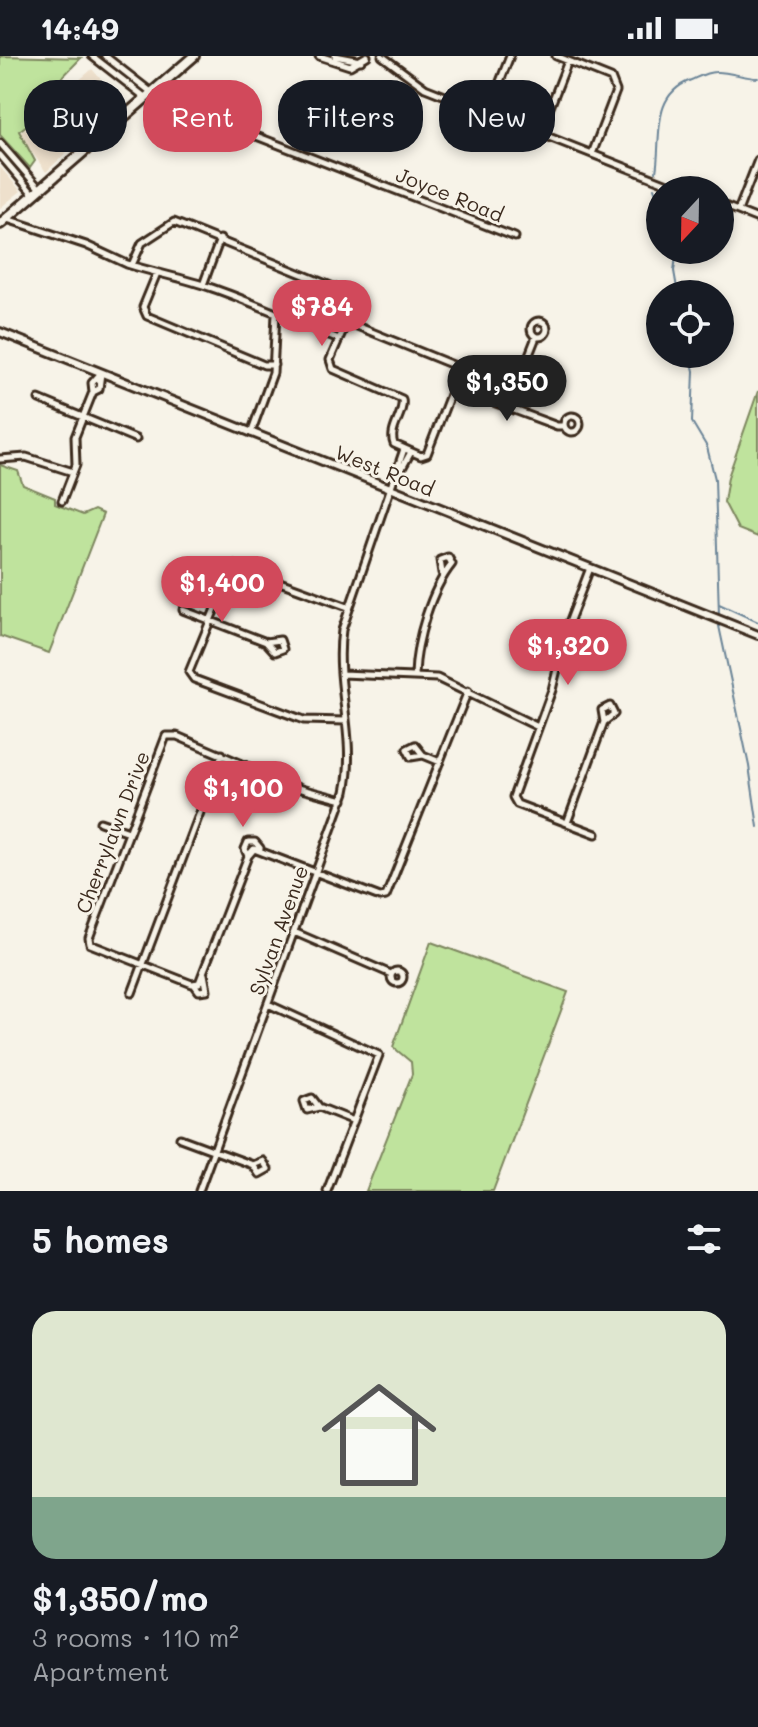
<!DOCTYPE html>
<meta charset="utf-8">
<style>
body{margin:0;font-family:Mali,sans-serif;background:#20242c;color:#f1f3f6;height:100vh;display:flex;flex-direction:column;font-size:30px;white-space:nowrap}
*{box-sizing:border-box;margin:0}
p{font-size:26px;color:#9ea1a6}
.icon{flex:none;width:44px;height:44px;fill:none;stroke:currentColor;stroke-width:2;stroke-linecap:round;stroke-linejoin:round}
.map{position:relative;height:1135px;overflow:hidden}
.details{display:flex;flex-direction:column;background:#171b24;flex:1}
.details>*{flex:none}
.hud{position:absolute;left:24px;top:24px;width:710px;height:72px;display:flex;gap:16px}
.needle{width:52px;rotate:202deg}
.controls{position:absolute;left:646px;top:120px;display:grid;gap:16px}
.controls a{display:grid;place-items:center;width:88px;height:88px;border-radius:50%;background:#171b24;box-shadow:0 4px 12px #0003;font-size:40px}
.price{position:absolute;translate:-50% -68px;padding:0 18px;border-radius:28px;background:#d1495b;color:#fff;font-size:26px;line-height:52px;filter:drop-shadow(0 2px 4px #0008)}
.price::after{content:'';position:absolute;left:50%;top:48px;width:24px;height:18px;margin-left:-12px;background:inherit;clip-path:polygon(0 0,100% 0,50% 100%)}
.price.current{background:#222;color:#fff}
ul{padding:0;list-style:none}
li{display:grid;align-content:center;gap:16px;height:424px;padding:0 32px}
li+li{border-top:2px solid #363941}
li span{display:grid;place-items:center;height:248px;border-radius:24px;color:#555}
li>.icon{margin-inline-start:auto}
span .icon{width:144px;height:144px;fill:#fffc;stroke-width:1}
li b{font-size:34px}
h2{display:flex;justify-content:space-between;align-items:center;height:96px;padding:0 32px;font-size:34px}
.chip{padding:0 28px;border-radius:32px;background:#171b24;box-shadow:0 4px 12px #0003;font-size:28px;line-height:72px}
.chip.current{background:#d1495b;color:#fff}
.status{display:flex;justify-content:space-between;align-items:center;height:56px;padding:0 40px;background:#171b24;direction:ltr}
.status svg{height:22px;fill:currentColor}
.map>svg:first-child{display:block}
</style>
<div class="status"><b>14:49</b><svg viewBox="0 0 49 12"><path d="M0 12V9h3v3zM5 12V6h3v6zM10 12V3h3v9zM15 12V0h3v12zM26 1h20v11H26zM47 4h2v5h-2z"/></svg></div>
<div class="map">
<svg width="758" height="1135" viewBox="0 0 758 1135">
<rect width="100%" height="100%" fill="#f7f3e8"/>
<filter id="ink" filterUnits="userSpaceOnUse"><feTurbulence type="fractalNoise" baseFrequency=".0125" numOctaves="2"/><feDisplacementMap in="SourceGraphic" scale="16" xChannelSelector="R" yChannelSelector="G"/><feConvolveMatrix kernelMatrix="1 2 1 2 8 2 1 2 1" color-interpolation-filters="sRGB"/></filter>
<g filter="url(#ink)">
<path fill="#eee0cc" d="M92 13 120 45 46 116 19 78Z
M0 111 21 135 0 152Z"/>
<path fill="#bfe39d" stroke="#7d865e" stroke-width="2" d="M0 0 81 2 49 35 51 51 19 75 35 105 30 112 0 79Z
M758 335V481L738 473 724 446 728 421Z
M0 409 18 415 23 429 55 442V448L83 459 94 454 103 458 49 597 0 580Z
M431 886 568 936 493 1135H366L412 1018 411 1006 393 991Z"/>
<g fill="none" stroke-linecap="round" stroke-linejoin="round">
<path stroke="#6b8497" stroke-width="2" d="M656 116C662 81 650 40 691 24 698 21 707 16 715 16 729 15 743 22 758 22
M654 132 660 149
M677 194 674 215 678 238
M690 298 694 315 692 366 707 391 715 423 719 559
M719 548 758 566
M719 570 749 710 758 771"/>
<defs>
<path id="minor" d="M92 0 146 42
M105 0 151 36
M319 0 350 10 367 0
M335 0 361 5
M382 0 425 32 683 134
M556 0 611 22 616 35 592 98
M151 39 515 181
M488 56 510 0
M540 77 568 5
M0 87 40 133
M0 99 34 139
M720 148 758 163
M738 155 758 104
M7 163 86 189 127 208C155 217 184 222 212 232 250 245 287 262 324 277L341 234 174 166 142 187 132 209
M157 217 143 251 147 260 264 309H274
M203 229 220 183
M531 273a8 8 0 1 1 16 0a8 8 0 1 1-16 0Z
M324 277 339 283 330 304 333 313 402 343C405 358 388 373 394 388L421 400 427 398 458 318V311L352 268 345 270 339 283
M453 331 557 370H564
M93 336 99 333 101 317
M39 343 136 383
M508 352 536 281
M564 368a8 8 0 1 1 16 0a8 8 0 1 1-16 0Z
M251 377 273 317 276 258
M0 403 26 401 73 416
M397 421 411 396
M62 445 76 409 75 381 93 336 92 327 101 317
M590 512 567 572 552 634 513 741 517 748 596 778
M183 554 266 586 280 584 283 593 275 596 266 586
M342 618 437 622 538 671
M415 619C416 584 431 534 452 508L448 501 440 504 442 517
M346 665 304 664 194 623 189 616 233 509 348 551
M423 699 415 689 407 693 411 701 423 699 440 706
M343 744 301 733 177 680H166L89 882 90 888 192 928 199 927 248 800 254 793 380 841 386 840 468 635
M100 766 129 776
M567 767 604 666 602 654 610 650 614 658 604 666
M248 800 245 793 248 786H255L260 792
M294 876 391 918
M391 921a6 6 0 1 1 12 0a6 6 0 1 1-12 0Z
M194 928 199 935 207 934 204 918
M132 937 222 698
M268 948 379 999 327 1135
M319 1051 312 1042 304 1045 307 1054 319 1051 354 1065
M180 1082 253 1109 259 1118 268 1113 263 1105 253 1109
M199 1135 345 736C357 682 334 627 342 574L404 393"/>
<path id="tertiary" d="M0 276 758 579"/>
<path id="primary" d="M0 168 194 0"/>
</defs>
<use href="#minor" stroke="#3b2a1e" stroke-width="11"/>
<use href="#tertiary" stroke="#3b2a1e" stroke-width="12"/>
<use href="#primary" stroke="#3b2a1e" stroke-width="14"/>
<use href="#minor" stroke="#f7f3e8" stroke-width="5"/>
<use href="#tertiary" stroke="#f7f3e8" stroke-width="6"/>
<use href="#primary" stroke="#f7f3e8" stroke-width="8"/>
</g>
</g>
<g text-anchor="middle" dominant-baseline="central" stroke-width="6" stroke-linejoin="round" paint-order="stroke">
<g font-size="20" fill="#3b2a1e" stroke="#f7f3e8">
<text transform="translate(450 138) rotate(22)">Joyce Road</text>
<text transform="translate(385 414) rotate(22)">West Road</text>
<text transform="translate(112 776) rotate(-69)">Cherrylawn Drive</text>
<text transform="translate(278 874) rotate(-70)">Sylvan Avenue</text>
</g>
</g>
</svg>
<div class="controls">
<a><svg class="needle" viewBox="-14 -14 28 28"><path d="M0-13l5 13h-10z" fill="#e53935"/><path d="M0 13l5-13h-10z" fill="#9ea1a6"/></svg></a>
<a><svg class="icon" aria-label="locate" viewBox="0 0 24 24"><circle cx="12" cy="12" r="6"/><path d="M12 2v4M12 18v4M2 12h4M18 12h4"/></svg></a>
</div>
<b class="price" style="left:322px;top:292px">$784</b>
<b class="price current" style="left:507px;top:367px">$1,350</b>
<b class="price" style="left:222px;top:568px">$1,400</b>
<b class="price" style="left:568px;top:631px">$1,320</b>
<b class="price" style="left:243px;top:773px">$1,100</b>
<div class="hud">
<a class="chip">Buy</a>
<a class="chip current">Rent</a>
<a class="chip">Filters</a>
<a class="chip">New</a>
</div>
</div>
<section class="details">
<h2>5 homes<svg class="icon" aria-label="filters" viewBox="0 0 24 24"><path d="M4 7h16M4 17h16"/><circle cx="9" cy="7" r="2"/><circle cx="15" cy="17" r="2"/></svg></h2>
<ul>
<li><span style="background:linear-gradient(#dfe7d0 75%,#7fa58c 0)"><svg class="icon" aria-label="home" viewBox="0 0 24 24"><path d="M3 11l9-7 9 7M6 9v11h12V9"/></svg></span><div><b>$1,350/mo</b><p>3 rooms · 110 m²</p><p>Apartment</p></div></li>
</ul>
</section>
